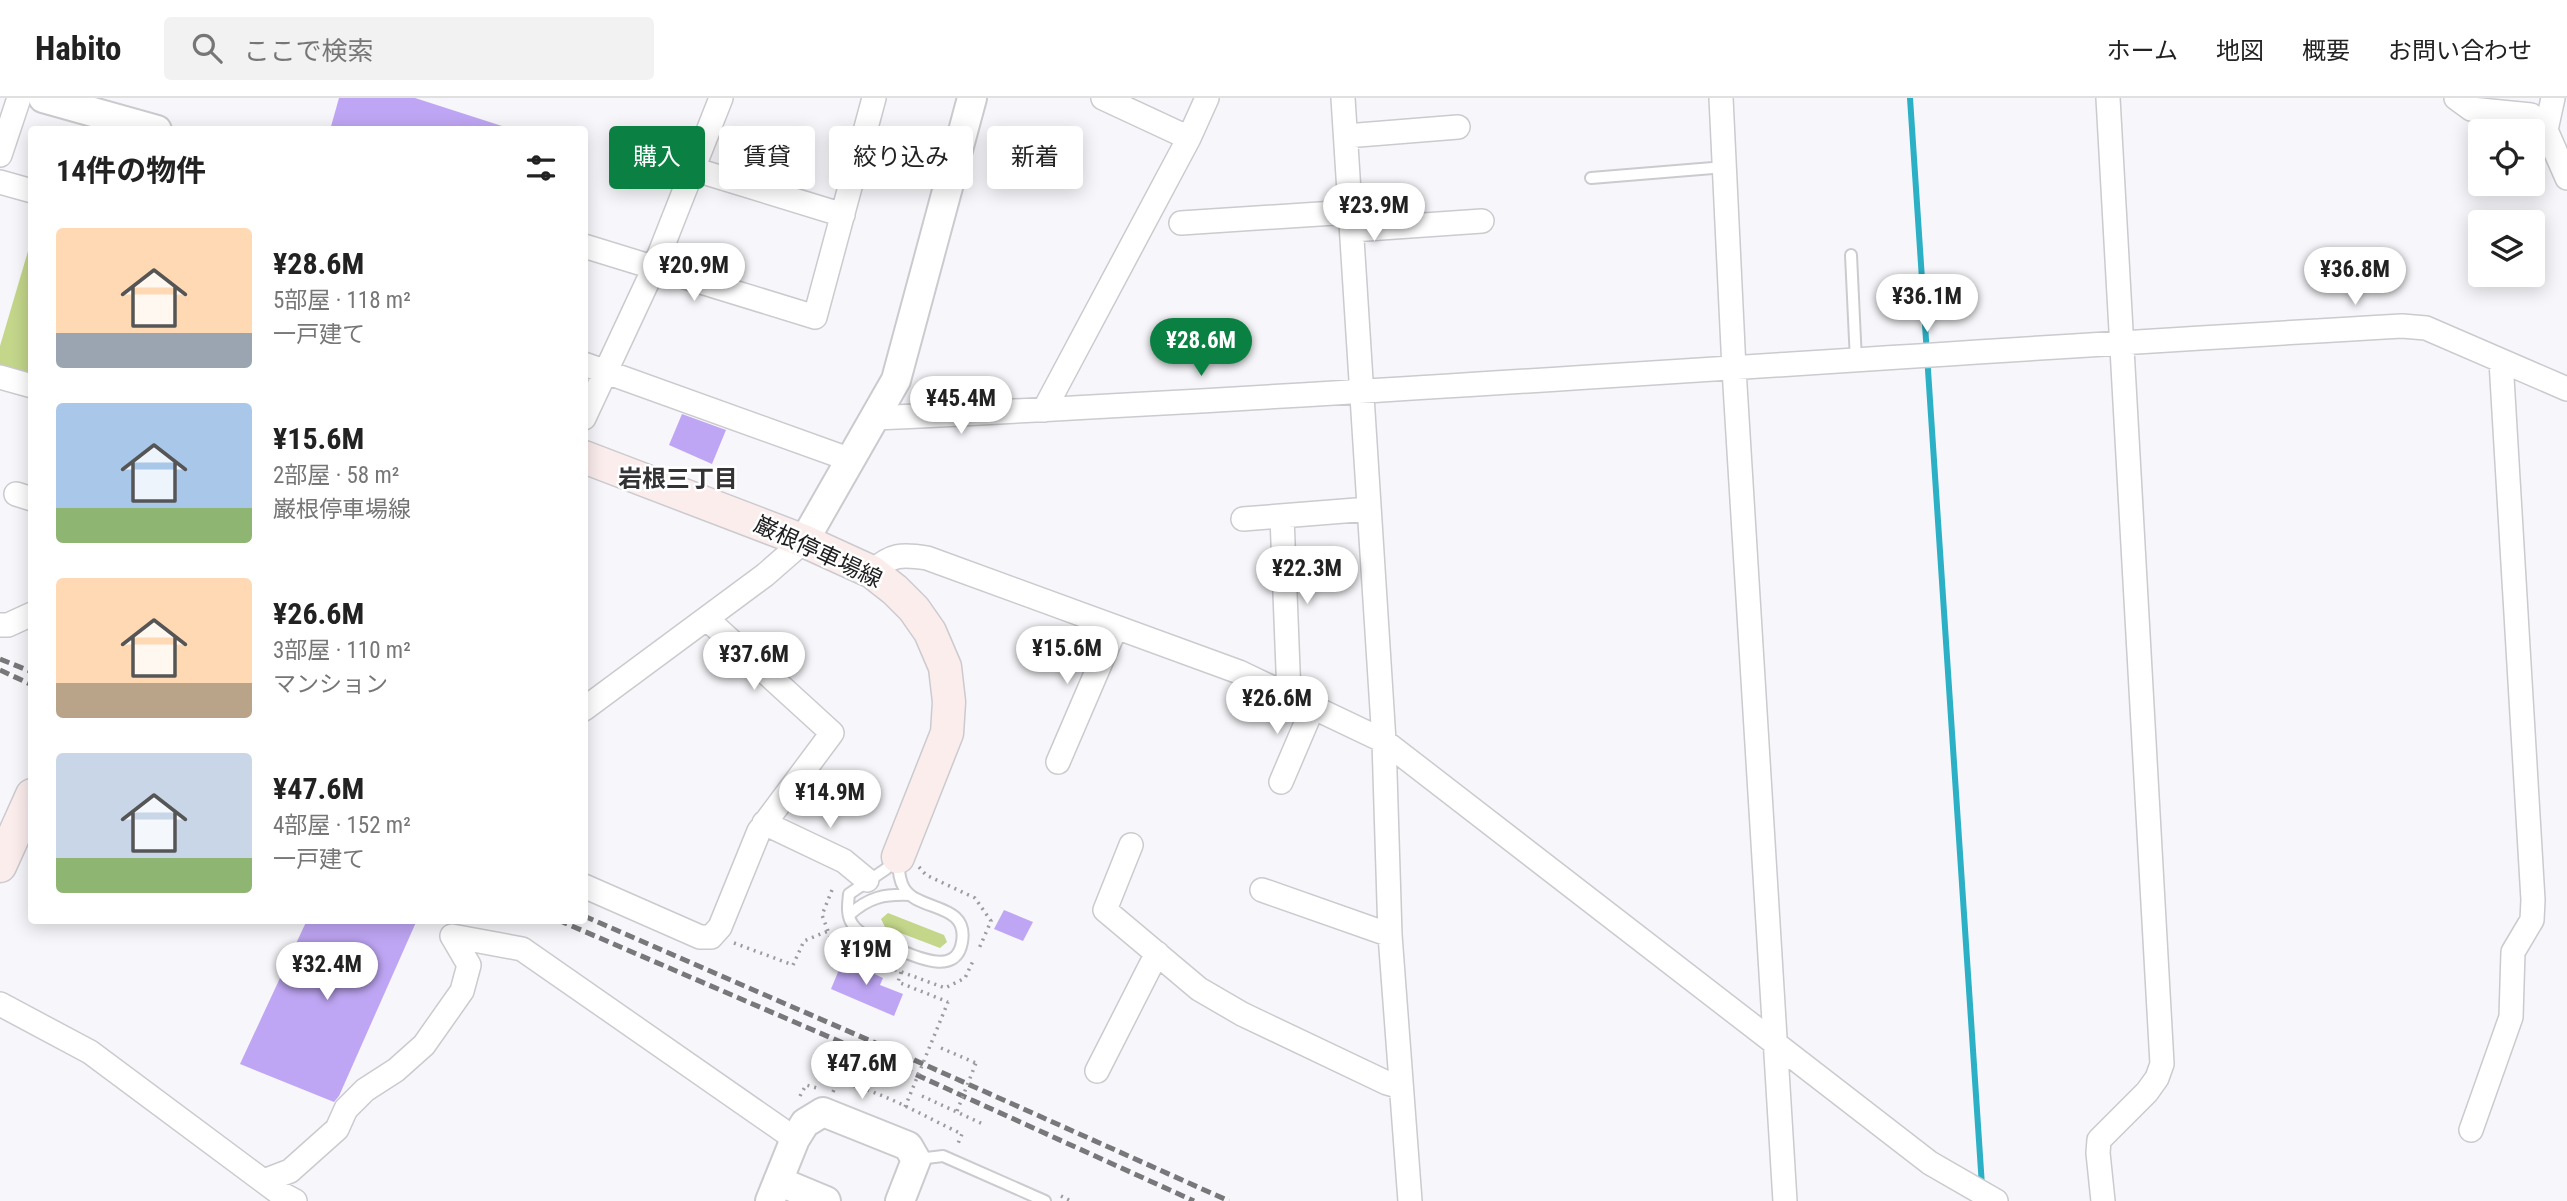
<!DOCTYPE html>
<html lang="ja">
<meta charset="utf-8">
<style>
body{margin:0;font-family:"Roboto Condensed","Noto Sans JP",sans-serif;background:#f2f2f2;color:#222;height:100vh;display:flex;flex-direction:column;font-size:26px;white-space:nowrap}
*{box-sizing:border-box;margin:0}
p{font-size:23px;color:#767676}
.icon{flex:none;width:38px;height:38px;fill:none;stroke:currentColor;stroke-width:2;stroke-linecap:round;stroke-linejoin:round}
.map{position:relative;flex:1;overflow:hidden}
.side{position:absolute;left:28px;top:28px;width:560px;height:798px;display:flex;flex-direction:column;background:#fff;border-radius:7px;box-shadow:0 4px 18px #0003}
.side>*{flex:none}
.hud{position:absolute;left:609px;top:28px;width:665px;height:63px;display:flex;gap:14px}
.fabs{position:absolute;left:2468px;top:21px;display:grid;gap:14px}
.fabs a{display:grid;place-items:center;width:77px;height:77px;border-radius:7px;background:#fff;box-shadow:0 4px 18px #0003;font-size:35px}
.price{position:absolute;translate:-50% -60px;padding:0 16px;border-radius:24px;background:#fff;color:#222;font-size:23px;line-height:46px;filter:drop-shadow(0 2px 4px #0008)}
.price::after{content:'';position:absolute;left:50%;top:42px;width:21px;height:16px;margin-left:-10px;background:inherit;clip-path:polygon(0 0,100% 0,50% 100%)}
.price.active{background:#0b8043;color:#fff}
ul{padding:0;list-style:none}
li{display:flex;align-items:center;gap:21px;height:175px;padding:0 28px}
li span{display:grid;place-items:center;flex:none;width:196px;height:140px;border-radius:7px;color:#555}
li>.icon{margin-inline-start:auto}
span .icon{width:84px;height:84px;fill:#fffc;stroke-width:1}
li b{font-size:30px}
h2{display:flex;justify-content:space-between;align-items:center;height:84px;padding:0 28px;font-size:30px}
.pill{padding:0 24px;border-radius:7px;background:#fff;box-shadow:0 4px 18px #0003;font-size:24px;line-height:63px}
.pill.active{background:#0b8043;color:#fff}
header{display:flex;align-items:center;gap:42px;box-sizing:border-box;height:98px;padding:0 35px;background:#fff;border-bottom:2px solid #e0e0e0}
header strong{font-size:33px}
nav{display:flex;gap:38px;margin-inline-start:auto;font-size:24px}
.search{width:490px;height:63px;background:#f2f2f2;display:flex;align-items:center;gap:18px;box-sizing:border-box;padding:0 24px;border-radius:7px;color:#767676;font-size:26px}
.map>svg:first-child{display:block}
</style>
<header>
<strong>Habito</strong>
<div class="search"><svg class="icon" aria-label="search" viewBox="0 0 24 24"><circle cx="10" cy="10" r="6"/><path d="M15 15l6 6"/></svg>ここで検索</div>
<nav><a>ホーム</a><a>地図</a><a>概要</a><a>お問い合わせ</a></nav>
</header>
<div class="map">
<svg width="2567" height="1103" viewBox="0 0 2567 1103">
<rect width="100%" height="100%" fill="#f7f6fa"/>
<path fill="#c3d68a" d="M31 143V278L0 269V248Z
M888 815 944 837 947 844 940 850 885 829 881 821Z"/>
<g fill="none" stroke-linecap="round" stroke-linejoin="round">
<path stroke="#2bb0c5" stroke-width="6" d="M1910 0 1982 1088"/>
</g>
<path fill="#bfa6f4" d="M339 0H415L502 28 501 32H330Z
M682 316 726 332 712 366 669 347Z
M1004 812 1033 824 1023 843 994 831Z
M307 822H417L339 998 334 1004 240 966Z
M852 858 869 866 866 872 883 880 880 887 903 896 894 918 831 891 843 862 849 865Z"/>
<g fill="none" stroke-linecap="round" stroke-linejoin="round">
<defs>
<path id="service" d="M1591 80 1725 69
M1851 157 1856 263
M898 759C899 770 898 780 904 790 918 814 969 804 962 844 956 881 910 856 890 848 877 842 861 838 853 827 846 818 848 806 849 796L886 771Z
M849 817C869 799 884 796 910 797
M918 1061 943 1058 1045 1103"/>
<path id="minor" d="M1103 0 1189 40
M1343 0 1384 643 1390 837 1410 1103
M1721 0 1734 271 1785 1103
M2456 0 2471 11 2531 17 2546 32 2567 80
M2546 32 2553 0
M1346 38 1458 29
M0 57 19 0
M693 71 843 117
M0 84 32 93
M1181 125 1350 114
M1352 132 1482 123
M584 148 815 219 874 0
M584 266 851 362
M0 279 32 288
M1044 312 1189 40 1207 0
M584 320 654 170 721 0
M875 320C1385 296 1893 257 2402 228L2426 230 2567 291
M16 396 32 401
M1282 419 1289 597
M1243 421 1369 411
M872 474C891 456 902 456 927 460L1239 574 1384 643 1930 1065 1996 1103
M0 527H8L32 516
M584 611 765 477 804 443
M1058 664 1116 529
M1281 684 1313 609
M764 725 844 763 867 782
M1131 747 1105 812 1199 891 1242 916 1387 985 1401 989
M584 788 700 839H711L720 829 759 733 832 635 707 521
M1262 792 1390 837
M0 906 90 954 278 1094 295 1103
M1097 973 1157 855
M2471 1032 2511 919 2513 854 2532 822 2533 802 2501 263
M264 1083 290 1073 337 1031 346 1011 365 992 396 972 424 947 462 893 469 867 452 838 522 851 795 1041
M2103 1103 2098 1055 2099 1042 2147 994 2157 980 2162 966 2108 0"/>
<path id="tertiary" d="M43 0 157 32
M804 443 896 282 972 0
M778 1083 826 1103
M770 1103 795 1041 805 1025 823 1014 908 1048 916 1062 900 1103"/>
<path id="secondary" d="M584 359 804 443 872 474 895 492 914 511 930 534 945 569 949 604 947 635 898 759
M0 768 32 697"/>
</defs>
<use href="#service" stroke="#cbcace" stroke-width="14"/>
<use href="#minor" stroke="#cbcace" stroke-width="26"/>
<use href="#tertiary" stroke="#cbcace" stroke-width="32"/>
<use href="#secondary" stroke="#cbcace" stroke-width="35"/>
<path stroke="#9c9b9e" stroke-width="3.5" stroke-dasharray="2 5" stroke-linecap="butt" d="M919 769 926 777 975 800 991 823 978 853
M832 792 822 817 834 849 945 890 965 880 973 863
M734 845 793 867 804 843 828 833
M901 874 898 884 948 904
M941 950 976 965
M833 994 837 984C877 990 925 1019 962 1036L957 1048
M800 998 806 987 817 990
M922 998 985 1027
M1061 1098 1071 1103"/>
<use href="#service" stroke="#fff" stroke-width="10"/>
<use href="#minor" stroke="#fff" stroke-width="23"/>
<use href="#tertiary" stroke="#fff" stroke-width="28"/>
<use href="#secondary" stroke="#fceded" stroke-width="32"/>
<path stroke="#787779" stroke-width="5" stroke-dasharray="10 5" stroke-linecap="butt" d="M0 561 32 574
M0 572 32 587
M584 818 912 961 1229 1103
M558 822 908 973 1194 1103"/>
<path stroke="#9c9b9e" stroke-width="3.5" stroke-dasharray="2 5" stroke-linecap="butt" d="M905 1009 948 904
M957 1013 976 965"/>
</g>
<g text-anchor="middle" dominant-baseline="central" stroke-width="5" stroke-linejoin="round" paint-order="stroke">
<g font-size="23" fill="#1e1d1f" stroke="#fff">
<text transform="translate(818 454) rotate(25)">巌根停車場線</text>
</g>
<g font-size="24" font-weight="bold" fill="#333235" stroke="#fff">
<text x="678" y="381">岩根三丁目</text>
</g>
</g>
</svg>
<div class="fabs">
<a><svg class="icon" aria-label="locate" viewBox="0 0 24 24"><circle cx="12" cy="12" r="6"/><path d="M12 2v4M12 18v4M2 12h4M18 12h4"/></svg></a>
<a><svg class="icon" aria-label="layers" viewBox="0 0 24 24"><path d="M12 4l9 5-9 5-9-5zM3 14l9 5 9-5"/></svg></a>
</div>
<b class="price" style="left:1374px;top:145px">¥23.9M</b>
<b class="price" style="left:694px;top:205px">¥20.9M</b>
<b class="price" style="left:2355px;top:209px">¥36.8M</b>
<b class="price" style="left:1927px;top:236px">¥36.1M</b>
<b class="price active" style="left:1201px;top:280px">¥28.6M</b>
<b class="price" style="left:961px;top:338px">¥45.4M</b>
<b class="price" style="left:1307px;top:508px">¥22.3M</b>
<b class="price" style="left:1067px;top:588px">¥15.6M</b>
<b class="price" style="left:754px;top:594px">¥37.6M</b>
<b class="price" style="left:1277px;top:638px">¥26.6M</b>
<b class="price" style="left:830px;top:732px">¥14.9M</b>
<b class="price" style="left:866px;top:889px">¥19M</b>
<b class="price" style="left:327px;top:904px">¥32.4M</b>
<b class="price" style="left:862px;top:1003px">¥47.6M</b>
<div class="hud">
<a class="pill active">購入</a>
<a class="pill">賃貸</a>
<a class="pill">絞り込み</a>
<a class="pill">新着</a>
</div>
<section class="side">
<h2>14件の物件<svg class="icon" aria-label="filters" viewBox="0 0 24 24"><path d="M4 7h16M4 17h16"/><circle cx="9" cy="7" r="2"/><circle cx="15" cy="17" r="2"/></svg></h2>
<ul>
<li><span style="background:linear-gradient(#ffd9b3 75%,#9aa5b1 0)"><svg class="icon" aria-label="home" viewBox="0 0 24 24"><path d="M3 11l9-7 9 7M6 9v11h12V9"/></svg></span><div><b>¥28.6M</b><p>5部屋 · 118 m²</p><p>一戸建て</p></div></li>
<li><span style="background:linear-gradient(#a9c7e8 75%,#8fb573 0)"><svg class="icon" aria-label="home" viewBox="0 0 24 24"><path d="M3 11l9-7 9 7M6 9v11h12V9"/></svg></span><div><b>¥15.6M</b><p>2部屋 · 58 m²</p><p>巌根停車場線</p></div></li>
<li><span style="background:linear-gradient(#ffd9b3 75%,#b9a48a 0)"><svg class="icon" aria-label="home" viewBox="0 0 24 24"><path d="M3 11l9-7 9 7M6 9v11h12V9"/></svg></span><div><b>¥26.6M</b><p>3部屋 · 110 m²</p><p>マンション</p></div></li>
<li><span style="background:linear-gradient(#c9d6e8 75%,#8fb573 0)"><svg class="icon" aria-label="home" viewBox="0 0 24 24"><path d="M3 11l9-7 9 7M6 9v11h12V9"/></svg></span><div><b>¥47.6M</b><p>4部屋 · 152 m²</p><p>一戸建て</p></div></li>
</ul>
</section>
</div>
